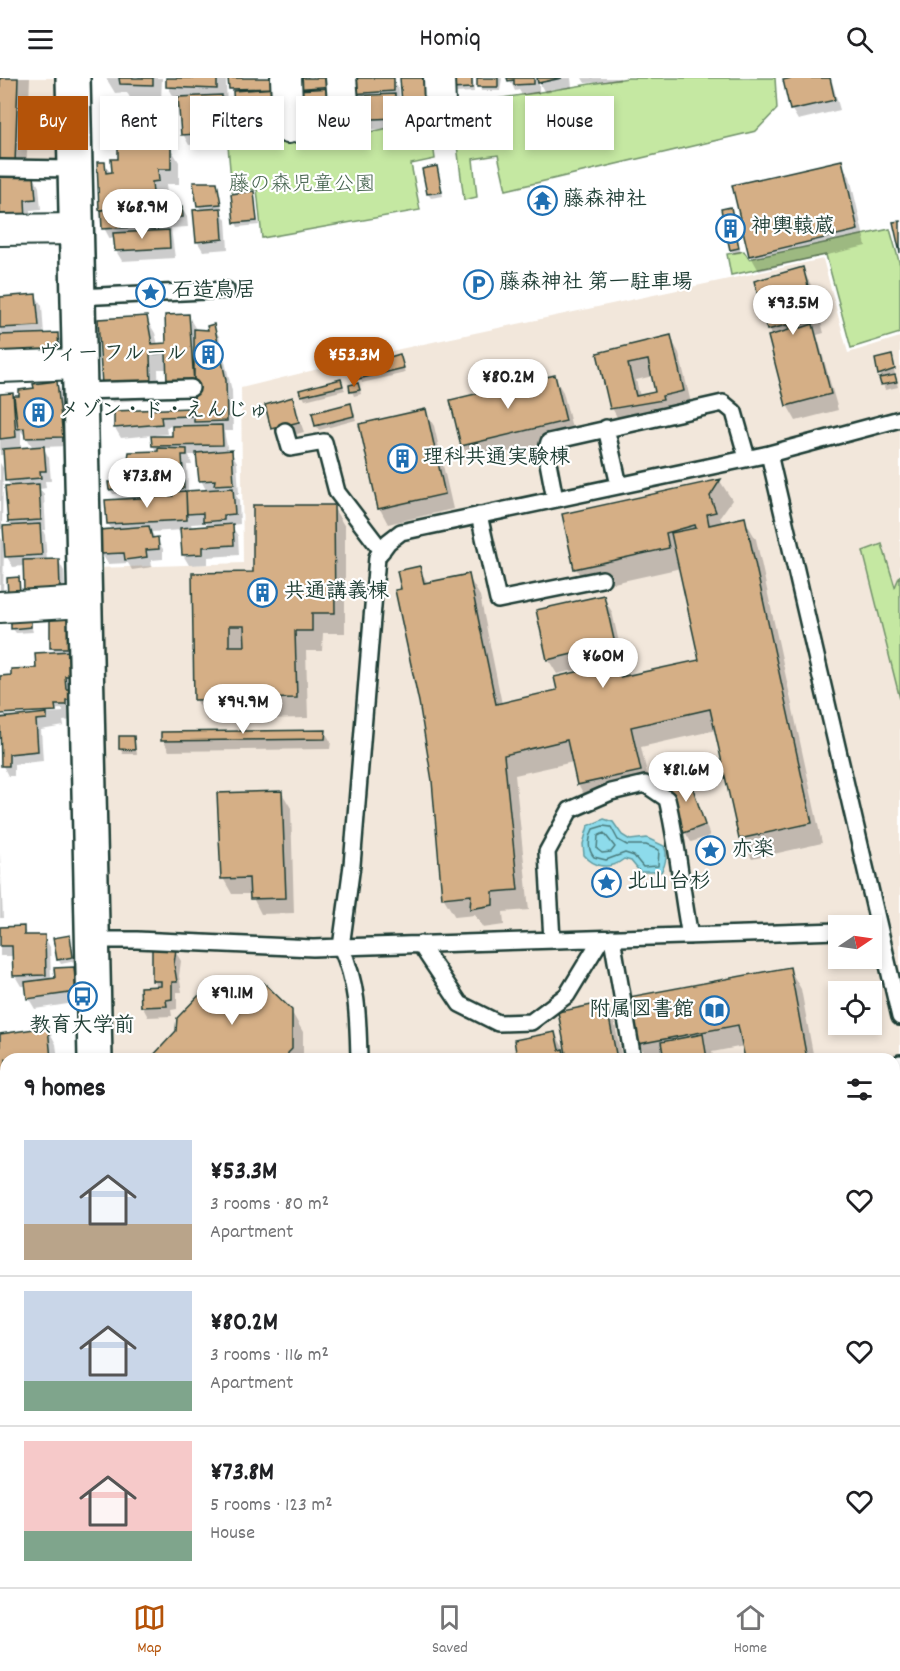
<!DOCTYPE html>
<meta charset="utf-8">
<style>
body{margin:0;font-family:Dekko,"Klee One",sans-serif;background:#f6f6f6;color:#202124;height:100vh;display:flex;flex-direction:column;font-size:22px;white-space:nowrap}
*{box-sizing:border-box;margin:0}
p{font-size:20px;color:#757577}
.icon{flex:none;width:33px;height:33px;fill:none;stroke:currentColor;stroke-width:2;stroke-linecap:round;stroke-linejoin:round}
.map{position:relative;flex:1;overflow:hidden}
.panel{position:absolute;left:0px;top:975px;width:900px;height:534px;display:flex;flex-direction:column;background:#fff;border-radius:18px 18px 0 0;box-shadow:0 3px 9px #0003}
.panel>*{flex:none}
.banner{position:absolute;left:18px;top:18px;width:864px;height:54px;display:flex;gap:12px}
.needle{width:39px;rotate:77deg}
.fabs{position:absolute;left:828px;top:837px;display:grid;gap:12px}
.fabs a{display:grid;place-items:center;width:54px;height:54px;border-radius:0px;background:#fff;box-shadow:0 3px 9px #0003;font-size:30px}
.price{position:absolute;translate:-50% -51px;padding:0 14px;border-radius:21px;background:#fff;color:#222;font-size:20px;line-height:39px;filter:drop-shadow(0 2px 3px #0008)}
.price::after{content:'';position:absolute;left:50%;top:36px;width:18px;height:14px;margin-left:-9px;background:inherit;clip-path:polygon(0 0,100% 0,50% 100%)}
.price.selected{background:#b45309;color:#fff}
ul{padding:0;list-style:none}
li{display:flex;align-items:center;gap:18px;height:150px;padding:0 24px}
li+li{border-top:2px solid #e0e0e0}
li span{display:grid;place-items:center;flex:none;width:168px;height:120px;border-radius:0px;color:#555}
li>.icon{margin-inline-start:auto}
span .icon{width:72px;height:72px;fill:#fffc;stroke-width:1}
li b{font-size:26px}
h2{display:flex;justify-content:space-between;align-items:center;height:72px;padding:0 24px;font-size:26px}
.pill{padding:0 21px;border-radius:0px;background:#fff;box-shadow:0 3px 9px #0003;font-size:21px;line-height:54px}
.pill.selected{background:#b45309;color:#fff}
header{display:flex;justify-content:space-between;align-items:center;height:78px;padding:0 24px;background:#fff;font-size:27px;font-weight:600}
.menu{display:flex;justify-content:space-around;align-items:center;height:84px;border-top:2px solid #e0e0e0;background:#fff;font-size:16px;color:#757577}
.menu a{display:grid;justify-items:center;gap:3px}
.menu .selected{color:#b45309}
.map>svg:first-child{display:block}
</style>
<header><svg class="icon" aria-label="menu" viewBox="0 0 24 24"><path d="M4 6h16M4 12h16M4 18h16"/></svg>Homiq<svg class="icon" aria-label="search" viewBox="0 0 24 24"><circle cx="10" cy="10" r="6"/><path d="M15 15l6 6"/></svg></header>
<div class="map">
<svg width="900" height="1509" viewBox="0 0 900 1509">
<rect width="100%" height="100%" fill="#fff"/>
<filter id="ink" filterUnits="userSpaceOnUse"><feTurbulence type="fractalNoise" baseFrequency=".0167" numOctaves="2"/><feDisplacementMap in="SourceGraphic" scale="12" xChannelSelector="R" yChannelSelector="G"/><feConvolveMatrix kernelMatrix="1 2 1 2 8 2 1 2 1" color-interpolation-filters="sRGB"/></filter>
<g filter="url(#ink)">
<path fill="#f2e7db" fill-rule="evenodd" d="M0 0H56L58 95H0Z
M823 181 848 275 900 259V1338L894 1340V981H111L98 490 243 485 241 310 400 271ZM838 848H872V880H838ZM838 914H872V946H838Z
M271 1503H365L363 1509H299Z"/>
<path fill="#c5e8a2" stroke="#72926b" stroke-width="1.5" d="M628 0H775L777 31 756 53 506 112 498 77 473 81 477 119 464 122 452 28Z
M430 42 435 81 411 86 420 132 262 160 257 111 232 113 228 68 329 62Z
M890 151 900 187V255L851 270 826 177 731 197 727 176 744 173 749 181Z
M882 466 895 509 900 497V621L863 473Z"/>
<path fill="#8ddbeb" stroke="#619ca2" stroke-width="1.5" d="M604 741 613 744 622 757 630 762 647 760 664 768C668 776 666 786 661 794H640L631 783 624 781C610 792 595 790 584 777L583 766 588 748Z"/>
<path fill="#0003" fill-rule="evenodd" d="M0 0H30L26 99H34L39 109 41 131 30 132 31 152 0 154Z
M106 0H162L161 23 131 22 127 14 115 15Z
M168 0H226L227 37 216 38 218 65 189 67 183 56 180 24H177L168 9Z
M230 0H282L278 53 280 64 238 70 232 60 244 48 236 32Z
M339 0 341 62 305 63 299 53 295 10Z
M393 0 399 12 401 50 358 52 352 16Z
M402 0 439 34 409 35 403 25Z
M451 0H473L474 14 454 15Z
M478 0H502L500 13H481Z
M509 0H571L572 10 550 11 551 14 545 15 539 4V16L522 17 519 12 515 13Z
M582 0H620V3L585 5Z
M798 0H831L840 32 798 42 792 32 785 3Z
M597 38 603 59 587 63 580 41Z
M170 69 179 84V106H166L167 118 160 119 161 130 181 129 187 139 188 149 171 150 175 180 122 183 116 173 115 160 110 161 104 150 101 131 104 85 111 96Z
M841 84 850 99 866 168 759 193 750 177Z
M436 90 443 118 431 120 428 116Z
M216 105 222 130H219L226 142 228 171 203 173 197 163 202 133 198 127Z
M253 115 259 147 238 149 236 145Z
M730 130 741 175 734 176 731 172Z
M802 191 811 207 824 255 817 257 838 332 796 343 787 327 772 258 755 204Z
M36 218 42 228 44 257 57 256 63 267 64 290 0 259V220Z
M188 238 197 253H210L213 248 219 258 232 313 233 353H224L228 374H231L237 384 239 416H235L239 422 240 446 231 447 238 458 239 477 208 479V486L189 487 183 477 182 452 151 454 163 471V481L151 482 152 489 132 492 128 485 108 486 102 476 112 453 108 445 162 420 161 417 132 418 126 408 157 374 153 368V357L121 360 115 350 190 332 195 342 197 320H177L168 305V291H158L159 321 112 324 104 308 146 240 155 255 158 267H167ZM173 348V359L156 360 155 357 167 356 166 349ZM189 377H198L201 402 207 414 188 415 187 387H192ZM206 445 208 449 192 450 191 446Z
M670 259 679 275 692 329 621 346 612 330 599 276ZM653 298 657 315 640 319 636 302Z
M400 278 405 295 362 305 360 300Z
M891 279 898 309 885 312 880 296Z
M554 299 563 314 574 358 471 383 462 367Z
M340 303 345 312 305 322 303 318 301 313Z
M56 305 62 315 68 368 43 369 49 380 51 403H45L46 410 40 411 44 417 46 452H43L45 457 47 483 58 482 64 493 65 521 31 522 25 512 24 488 13 489 7 479 6 470H4L3 515H0V458L6 469 12 449 9 444 11 409 7 402 5 377H0V318L21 319ZM21 353 27 360 33 370 21 371Z
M358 306 361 316 354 318 352 313Z
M292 321 304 354 278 361 266 328Z
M351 327 356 342 319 352 316 347Z
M425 333 434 348 453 431 388 446 380 431 361 347Z
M0 385 3 390 2 451H0Z
M720 403 732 422 720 439 723 446 744 441 756 461 822 765 752 781 740 760 716 652 641 669 651 713 590 727 578 706 573 684 515 697 529 832 503 834 504 847 483 850 475 837 455 839 443 819 433 703 403 512 419 490 428 506 468 498 480 518 502 626 558 613 616 587 624 600 701 583 681 490 587 511 576 490 564 437Z
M115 406 118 411 120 416H113L110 411Z
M333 429 345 449V555H323L322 573H306L308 640 207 642 196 621 194 497 254 496Z
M603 519 612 534 623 582 557 596 548 581Z
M52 542H70L74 642 63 643 64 648 41 652 43 683 14 686V698H8L0 682V638L63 634V631L0 634V599L38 591 55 575 52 570Z
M30 543 33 554 16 555 13 551Z
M325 654 331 664 330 671 169 673 163 662Z
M134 659 137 676H123L120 671Z
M687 697 710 758 691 764 685 754Z
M282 715 291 730 294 835 261 836 251 816H232L223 800Z
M0 775 3 840H0Z
M0 850H23L28 859 44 858 50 869 51 902 74 890 79 901 81 924 35 931 29 921 27 908H21L15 898 14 878H0Z
M69 859 75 883 61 886 58 881Z
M154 872 175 873 181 883 179 898 182 914H177V931L171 932 172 938 148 939 142 928 158 910 154 903Z
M789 890 801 911 814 981H746L744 968 712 974 714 981H648L639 966Z
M605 926 614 942 622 981H518L555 955 568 978Z
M291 933 303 954V981H151L178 954Z
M48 951 56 966 58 981H6V1011H0V957Z
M0 1065 1 1067 2 1078 0 1079Z
M0 1127 6 1128V1172H0Z
M0 1188H6V1242L0 1241Z
M900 1236V1333L894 1322V1250L900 1248Z
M0 1342H6V1408H0Z
M894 1380H900V1428H894Z
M894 1434 900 1435V1499H894Z
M8 1503H41L43 1509H7Z
M377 1503H437L436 1509H379Z
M458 1503H518L517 1509H458Z
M523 1503H583L581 1509H522Z
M621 1503H651L650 1509H618H625Z
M701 1503H773L780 1505 783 1509H702Z"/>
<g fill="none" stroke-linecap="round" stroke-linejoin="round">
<path stroke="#4b7c7d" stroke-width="1.5" d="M603 748 611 749 618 762 627 767H646L659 772 658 788 643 789 634 778 625 775 606 782 594 779C587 771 589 760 593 751Z
M604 755 615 769 611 774 602 775 597 771 598 758Z"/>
</g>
<path fill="#d5af86" stroke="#1f3d34" stroke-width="1.5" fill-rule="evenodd" d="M0 0H18L15 86H0Z
M119 0H153V7L120 6Z
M166 0H217V11L166 9Z
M228 0H278V10L229 11Z
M292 0H333L334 8 293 11Z
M350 0H394V13L351 16Z
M400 0H432L434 24 402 25Z
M449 0H472V10L450 11Z
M477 0H498V9H477Z
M507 0H534V6L514 7V2L508 3Z
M537 0H562L538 5Z
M791 0H830L835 22 790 32 783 2Z
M278 10 280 29 234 32 233 13Z
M334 10 335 28 296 31 295 12Z
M395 16 396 40 351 42 350 18Z
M222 17V26L211 28 213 55 181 57 178 19Z
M278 30 275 54 231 60 229 48 242 46 240 35Z
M335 31 336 52 297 53 296 32Z
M597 36 602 55 583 59 579 40Z
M171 67V91H158L159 103 152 104 154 126 138 127V122L107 123 108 131 99 132 97 84H105L106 95 112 94 111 81H118V68Z
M842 82 858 152 749 178 732 107Z
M437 88 442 114 427 116 422 91Z
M34 97 36 121 25 122 26 142 0 144V99Z
M193 104H217L221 126 197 128Z
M254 113 257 143 234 145 231 116Z
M182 128 183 139 166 140 167 147 102 151 101 132Z
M731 129 739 170 730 172 721 131Z
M221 130 223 161 196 164 193 132Z
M900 143V175L893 144Z
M169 152 170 170 115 173 113 155Z
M803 189 816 239 799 243 801 250 813 246 831 316 786 328 768 258 789 252 787 247 767 252 754 203Z
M36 216 39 248 0 250V219Z
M189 236 194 305H167L166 275 150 276 151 306 102 308 98 241 147 238 152 266 166 265 165 237Z
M214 246 226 302 227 343 194 344V251L208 252 207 248Z
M58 255 59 280 0 282V257Z
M671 257 684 313 662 318 663 322 610 331 597 275ZM648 282 655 314 636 318 628 286Z
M400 276 404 290 358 301 356 289Z
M892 277 895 291 878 297 875 281Z
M555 297 566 343 461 368 450 322Z
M895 297 897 304 881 307 879 300Z
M341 301 343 308 301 318 299 312Z
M57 303 63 359 25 360 24 350 18 351 14 318H19V312L34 310 33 306Z
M358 305 360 312 350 314 349 307Z
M13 315 16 359 0 361V316Z
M293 319 299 344 271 351 265 327Z
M351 325 354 338 315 348 312 335Z
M190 330 191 338 161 339 162 346 114 350V333Z
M426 331 445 416 378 431 359 346Z
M222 347 223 367 152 368 151 358H172V348Z
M44 368 46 393H40L41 400 5 403 3 371Z
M158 370 187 371V377H182L184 410 156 413 155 407 124 409 129 374 158 373Z
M232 372 234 406 214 407 215 402 199 403 196 375Z
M721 401 710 418 716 434 707 436 709 447 745 439 812 745 739 761 710 631 631 649 641 693 577 707 567 662 504 677 518 812 493 814V827L470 831 471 817 442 820 432 703 419 624 395 512 401 511 397 493 420 488 424 505 469 496 496 626 557 612 554 599 617 585 620 599 699 582 671 455 696 450 695 447 666 455 669 470 574 491 562 436Z
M108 404H116L118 411 109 412Z
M39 406 41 442 8 444 5 408Z
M233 410 235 436 224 437V442L203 444V435L187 436 186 413Z
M186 413 187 442 107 446 105 422 173 418 172 414Z
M253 427H334L335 535H312V553H295L297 620 194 622 192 495 253 494ZM229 548H244L245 568H229Z
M40 446 42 477 5 479 3 448Z
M233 446 234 467 203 469V476L182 477 180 450Z
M149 448 152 460 158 459 159 471 146 472 147 479 125 482 124 475 101 476 99 452Z
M59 481 60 511 24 512 23 482Z
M19 499 20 516 8 517 7 500Z
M604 517 615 566 547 582 536 532Z
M50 540H71V570H50Z
M31 541V549L11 551V543Z
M71 573 72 598H65L66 611H73V622H66V627H55L56 633 0 636V598L11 597V591L36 590 35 575Z
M47 635V641L36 642 38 673 9 676V688H1L0 640Z
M326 652 325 661 161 663V654Z
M119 658H134L135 672 119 671Z
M688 695 705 747 684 755 666 702Z
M282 713 286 820 250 821 249 800 221 801 217 715Z
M24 848V857H45L46 897 13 898 12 868H0V849Z
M70 857 73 879 57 882 53 860Z
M152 871H176L174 886 177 904H172V921L166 922 167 928 141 929 140 909 161 908V903H152Z
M74 889 76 914 27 921 25 904 55 900 54 890Z
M790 889 807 981H745L738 947 638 966 629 919Z
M223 905H264L292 932V971L288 975V981H150L176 953 177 940 207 909H218Z
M606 924 617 981H567L558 934Z
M48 949 51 981H6V995H0V956Z
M555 954 559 972 563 971 565 981H510L517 980 514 962Z
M703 956 707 981H664L661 964Z
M6 1125V1144H0V1126Z
M0 1146H6V1168H0Z
M0 1186H6V1232H0Z
M900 1234V1316L894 1318V1248L898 1247 896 1237Z
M3 1259H6V1316H1Z
M0 1341H6V1399H0Z
M894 1379H900V1419H894Z
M894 1433 900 1434V1457L894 1456Z
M894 1462H900V1489H894Z
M6 1503H37V1509H6Z
M375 1503H426L430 1504 429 1509H383V1507Z
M457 1503H511L510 1509H462L456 1508Z
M522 1503H571L570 1509H520Z
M627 1503H648L647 1508Z
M700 1503H738L737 1509H712L699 1506Z
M744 1503H778L781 1504 780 1509H743Z"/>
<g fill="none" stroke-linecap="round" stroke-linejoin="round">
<defs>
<path id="service" d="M0 90 75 91
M78 219 226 212
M79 313 191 310
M606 350 619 407
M285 353 290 370 324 364 337 414 382 473
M769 376 900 939
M555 421 546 374 549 364 723 325 734 334 747 380
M479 437 498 522 602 501
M612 860 633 981
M91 862H137L313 870 341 869 352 787 377 479 388 464 401 454 769 376 900 341
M552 862 547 774 570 732 611 714 645 706 667 721C678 766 681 812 690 858
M420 866 460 926 498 945 531 944 567 917 601 861
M359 981C358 940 358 907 341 869L838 853
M894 995 900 985
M894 1077 900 1076
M0 1096H6
M0 1244H6"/>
<path id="minor" d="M286 0 288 50
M341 0 345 47
M439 0 440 27
M0 152 76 151
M0 289 78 286
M0 529 84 524
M894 1358 900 1356
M0 1470H6
M213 1503 243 1509
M854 1503 878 1509
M589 1509 591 1503
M663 1509 664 1503"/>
<path id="tertiary" d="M73 0 95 981
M86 1509 87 1503"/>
</defs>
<use href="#service" stroke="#1f3d34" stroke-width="20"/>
<use href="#minor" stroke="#1f3d34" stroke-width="34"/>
<use href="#tertiary" stroke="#1f3d34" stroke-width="38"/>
<use href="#service" stroke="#fff" stroke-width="15"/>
<use href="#minor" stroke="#fff" stroke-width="30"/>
<use href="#tertiary" stroke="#fff" stroke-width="33"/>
</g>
</g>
<defs>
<symbol id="temple-ring" viewBox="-11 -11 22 22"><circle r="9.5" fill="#fff" stroke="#1f6fb2" stroke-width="1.5"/><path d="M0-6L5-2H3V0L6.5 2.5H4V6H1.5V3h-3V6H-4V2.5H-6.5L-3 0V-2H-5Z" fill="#1f6fb2"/></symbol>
<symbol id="building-ring" viewBox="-11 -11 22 22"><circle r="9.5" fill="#fff" stroke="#1f6fb2" stroke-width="1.5"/><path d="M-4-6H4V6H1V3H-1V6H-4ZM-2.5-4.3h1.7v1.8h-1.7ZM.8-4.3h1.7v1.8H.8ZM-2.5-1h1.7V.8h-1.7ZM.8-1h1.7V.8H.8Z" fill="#1f6fb2"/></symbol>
<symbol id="parking-ring" viewBox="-11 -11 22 22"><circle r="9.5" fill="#fff" stroke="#1f6fb2" stroke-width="1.5"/><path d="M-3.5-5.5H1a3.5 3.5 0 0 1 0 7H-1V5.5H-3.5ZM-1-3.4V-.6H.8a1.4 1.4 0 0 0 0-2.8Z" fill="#1f6fb2"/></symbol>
<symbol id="sight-ring" viewBox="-11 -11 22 22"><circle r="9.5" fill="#fff" stroke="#1f6fb2" stroke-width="1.5"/><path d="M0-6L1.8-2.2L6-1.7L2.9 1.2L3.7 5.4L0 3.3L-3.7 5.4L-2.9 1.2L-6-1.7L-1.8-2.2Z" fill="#1f6fb2"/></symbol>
<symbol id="bus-ring" viewBox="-11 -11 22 22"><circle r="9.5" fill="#fff" stroke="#1f6fb2" stroke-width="1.5"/><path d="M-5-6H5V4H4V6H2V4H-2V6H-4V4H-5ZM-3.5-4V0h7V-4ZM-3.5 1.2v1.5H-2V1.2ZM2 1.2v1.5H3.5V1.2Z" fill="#1f6fb2"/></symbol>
<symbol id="library-ring" viewBox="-11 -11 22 22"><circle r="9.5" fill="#fff" stroke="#1f6fb2" stroke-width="1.5"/><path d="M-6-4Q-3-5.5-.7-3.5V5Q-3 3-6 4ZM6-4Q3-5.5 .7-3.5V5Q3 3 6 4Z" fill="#1f6fb2"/></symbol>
</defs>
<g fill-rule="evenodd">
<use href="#temple-ring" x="526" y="106" width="33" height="33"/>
<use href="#building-ring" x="714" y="134" width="33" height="33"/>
<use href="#parking-ring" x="462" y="190" width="33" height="33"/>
<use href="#sight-ring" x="134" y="198" width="33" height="33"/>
<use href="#building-ring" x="192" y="260" width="33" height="33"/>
<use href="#building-ring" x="22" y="318" width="33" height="33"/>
<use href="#building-ring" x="386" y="364" width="33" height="33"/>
<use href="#building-ring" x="246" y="498" width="33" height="33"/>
<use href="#sight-ring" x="694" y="756" width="33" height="33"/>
<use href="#sight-ring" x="590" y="788" width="33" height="33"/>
<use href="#bus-ring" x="66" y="902" width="33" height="33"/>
<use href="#library-ring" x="698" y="916" width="33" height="33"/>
</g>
<g text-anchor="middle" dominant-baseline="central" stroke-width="4.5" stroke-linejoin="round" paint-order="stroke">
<g font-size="21" fill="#405f4a" stroke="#fff">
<text x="302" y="108">藤の森児童公園</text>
</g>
<g font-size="21" font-weight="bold" fill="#1f3d34" stroke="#fff" text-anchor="start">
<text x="563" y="123">藤森神社</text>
<text x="751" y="150">神輿轅蔵</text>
<text x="499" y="206">藤森神社 第一駐車場</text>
<text x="172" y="214">石造鳥居</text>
<text x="187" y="277" text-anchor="end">ヴィー フルール</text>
<text x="59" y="334">メゾン・ド・えんじゅ</text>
<text x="423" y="381">理科共通実験棟</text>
<text x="284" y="515">共通講義棟</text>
<text x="732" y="773">亦楽</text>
<text x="627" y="805">北山台杉</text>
<text x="694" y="933" text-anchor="end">附属図書館</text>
<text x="82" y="949" text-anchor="middle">教育大学前</text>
</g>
</g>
</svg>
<div class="fabs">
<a><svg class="needle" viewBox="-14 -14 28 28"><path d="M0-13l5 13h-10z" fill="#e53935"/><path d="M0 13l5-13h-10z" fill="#757577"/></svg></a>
<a><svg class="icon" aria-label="locate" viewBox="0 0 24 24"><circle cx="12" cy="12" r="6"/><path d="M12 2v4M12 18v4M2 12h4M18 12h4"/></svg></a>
</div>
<b class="price" style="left:142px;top:162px">¥68.9M</b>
<b class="price" style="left:793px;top:258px">¥93.5M</b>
<b class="price selected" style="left:354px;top:310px">¥53.3M</b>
<b class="price" style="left:508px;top:332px">¥80.2M</b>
<b class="price" style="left:147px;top:431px">¥73.8M</b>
<b class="price" style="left:603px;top:611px">¥60M</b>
<b class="price" style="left:243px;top:657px">¥94.9M</b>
<b class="price" style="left:686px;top:725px">¥81.6M</b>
<b class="price" style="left:232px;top:948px">¥91.1M</b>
<div class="banner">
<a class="pill selected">Buy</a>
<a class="pill">Rent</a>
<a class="pill">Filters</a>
<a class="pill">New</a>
<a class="pill">Apartment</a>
<a class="pill">House</a>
</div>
<section class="panel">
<h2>9 homes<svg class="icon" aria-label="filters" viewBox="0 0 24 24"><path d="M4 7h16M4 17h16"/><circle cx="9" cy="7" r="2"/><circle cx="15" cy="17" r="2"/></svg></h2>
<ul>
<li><span style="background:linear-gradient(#c9d6e8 70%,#b9a48a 0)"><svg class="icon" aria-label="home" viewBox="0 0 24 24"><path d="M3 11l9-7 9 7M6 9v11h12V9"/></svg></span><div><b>¥53.3M</b><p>3 rooms · 80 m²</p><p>Apartment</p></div><svg class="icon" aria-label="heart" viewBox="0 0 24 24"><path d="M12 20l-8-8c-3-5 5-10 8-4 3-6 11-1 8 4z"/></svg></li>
<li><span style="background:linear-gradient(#c9d6e8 75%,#7fa58c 0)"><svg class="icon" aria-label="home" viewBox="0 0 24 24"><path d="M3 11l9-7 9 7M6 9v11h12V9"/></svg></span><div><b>¥80.2M</b><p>3 rooms · 116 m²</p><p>Apartment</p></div><svg class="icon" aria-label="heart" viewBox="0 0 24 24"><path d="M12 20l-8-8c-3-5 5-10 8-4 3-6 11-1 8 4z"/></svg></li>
<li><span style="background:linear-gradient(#f6c9c9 75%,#7fa58c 0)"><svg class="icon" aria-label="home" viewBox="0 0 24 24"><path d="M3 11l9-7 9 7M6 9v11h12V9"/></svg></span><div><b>¥73.8M</b><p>5 rooms · 123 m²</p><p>House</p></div><svg class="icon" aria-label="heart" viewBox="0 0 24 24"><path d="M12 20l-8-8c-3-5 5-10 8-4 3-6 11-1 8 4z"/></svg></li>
</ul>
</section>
</div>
<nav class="menu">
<a class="selected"><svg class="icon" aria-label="map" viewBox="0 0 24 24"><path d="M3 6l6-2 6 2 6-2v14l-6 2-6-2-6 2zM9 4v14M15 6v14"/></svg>Map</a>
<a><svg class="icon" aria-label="saved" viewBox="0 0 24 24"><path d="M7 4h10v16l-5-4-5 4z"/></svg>Saved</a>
<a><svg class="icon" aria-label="home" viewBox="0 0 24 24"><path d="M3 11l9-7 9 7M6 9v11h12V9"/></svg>Home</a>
</nav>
